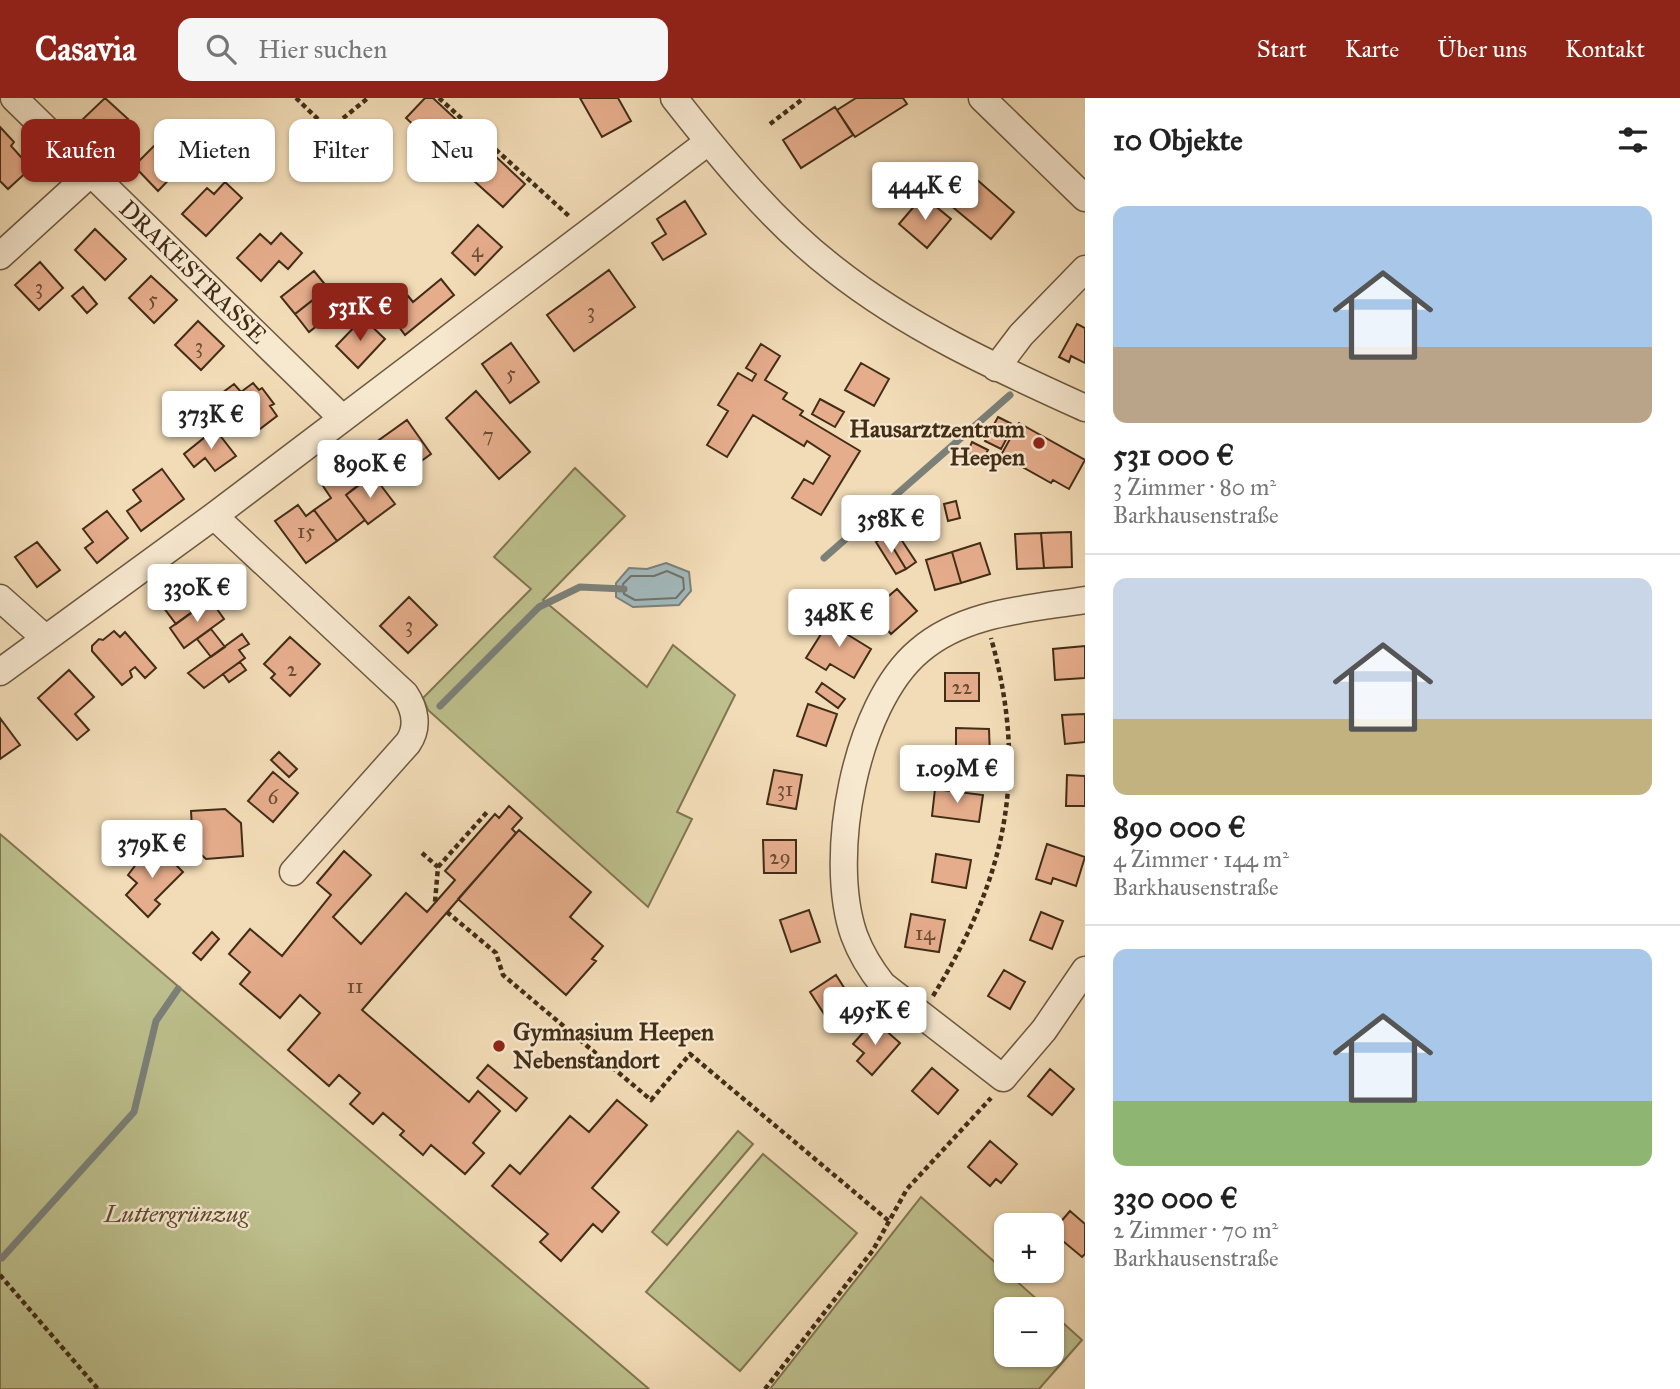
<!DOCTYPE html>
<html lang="de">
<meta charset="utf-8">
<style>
body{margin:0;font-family:"IM FELL Great Primer",serif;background:#f6f6f6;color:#222;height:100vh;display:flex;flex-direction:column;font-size:26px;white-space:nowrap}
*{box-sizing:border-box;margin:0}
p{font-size:23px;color:#767676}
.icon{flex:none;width:38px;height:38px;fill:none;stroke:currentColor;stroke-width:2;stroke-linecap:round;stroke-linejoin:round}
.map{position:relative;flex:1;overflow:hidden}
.side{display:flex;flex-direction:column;background:#fff;width:595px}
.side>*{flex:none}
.banner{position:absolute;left:21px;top:21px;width:665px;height:63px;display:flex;gap:14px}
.fabs{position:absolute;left:994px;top:1115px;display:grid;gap:14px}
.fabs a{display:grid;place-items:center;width:70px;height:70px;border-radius:14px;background:#fff;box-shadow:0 2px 5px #0004;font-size:35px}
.price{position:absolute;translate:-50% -60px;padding:0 16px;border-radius:7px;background:#fff;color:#222;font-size:23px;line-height:46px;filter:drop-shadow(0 2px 4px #0008)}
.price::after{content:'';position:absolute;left:50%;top:42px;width:21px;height:16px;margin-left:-10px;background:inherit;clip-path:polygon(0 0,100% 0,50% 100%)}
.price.on{background:#8f2418;color:#fff}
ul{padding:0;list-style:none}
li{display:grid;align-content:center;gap:14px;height:371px;padding:0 28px}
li+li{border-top:2px solid #e0e0e0}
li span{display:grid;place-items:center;height:217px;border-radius:14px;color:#555}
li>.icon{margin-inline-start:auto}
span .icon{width:126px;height:126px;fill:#fffc;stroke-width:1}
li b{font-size:30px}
h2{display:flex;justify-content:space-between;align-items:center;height:84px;padding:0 28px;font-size:30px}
.tag{padding:0 24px;border-radius:14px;background:#fff;box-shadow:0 2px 5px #0004;font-size:24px;line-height:63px}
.tag.on{background:#8f2418;color:#fff}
header{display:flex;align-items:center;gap:42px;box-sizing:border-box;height:98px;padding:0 35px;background:#8f2418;color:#fff}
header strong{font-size:33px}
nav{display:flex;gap:38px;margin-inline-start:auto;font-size:24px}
.search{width:490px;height:63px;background:#f6f6f6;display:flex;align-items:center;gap:18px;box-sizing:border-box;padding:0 24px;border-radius:14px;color:#767676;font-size:26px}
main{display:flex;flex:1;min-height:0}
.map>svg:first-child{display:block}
</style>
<header>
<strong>Casavia</strong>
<div class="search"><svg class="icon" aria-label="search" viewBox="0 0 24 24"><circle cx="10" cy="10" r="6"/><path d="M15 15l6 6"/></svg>Hier suchen</div>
<nav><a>Start</a><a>Karte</a><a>Über uns</a><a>Kontakt</a></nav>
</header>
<main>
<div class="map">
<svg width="1085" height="1291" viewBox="0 0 1085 1291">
<rect width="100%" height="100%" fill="#f2dcb7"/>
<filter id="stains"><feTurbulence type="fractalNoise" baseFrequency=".00286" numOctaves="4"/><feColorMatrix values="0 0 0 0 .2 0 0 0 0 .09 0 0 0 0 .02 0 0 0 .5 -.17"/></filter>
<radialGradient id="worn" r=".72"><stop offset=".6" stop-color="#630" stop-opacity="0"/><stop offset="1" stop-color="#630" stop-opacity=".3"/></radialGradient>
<path fill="#bdc08d" stroke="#807652" stroke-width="2" d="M575 370 625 418 543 502 647 589 673 547 735 597 677 714 692 721 648 809 428 612 423 600 531 491 494 459Z
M0 736 649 1291H0Z
M738 1033 753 1046 667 1147 652 1134Z
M763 1056 857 1135 740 1273 646 1194Z
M921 1099 1048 1211H1006V1256H1052V1215L1082 1242 1039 1291H770Z"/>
<path fill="#a1b8ba" stroke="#7b8079" stroke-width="2" d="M666 465 689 474 691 493 679 507 633 509 616 499V485L629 470 647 471Z"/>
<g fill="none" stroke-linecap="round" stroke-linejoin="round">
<path stroke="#727268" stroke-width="2" d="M667 473 683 480 684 491 676 500 635 502 624 496 623 486 631 478H654Z"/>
<path stroke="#7b8079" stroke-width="7" d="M824 460 1010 297
M440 608 539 509 580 489 624 491
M2 1160 134 1014 156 923 178 891"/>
</g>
<path fill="#e6ad8c" stroke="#422d17" stroke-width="2" d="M105 0 128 21 103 43 83 21Z
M425 0H433L477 41 454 65 406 20Z
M580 0H618L631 23 602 39Z
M856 0H903L907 6 855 39 837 12Z
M835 9 853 37 801 70 783 42Z
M0 29 14 44 11 48 31 70 8 91 0 83Z
M477 41 525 86 503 109 454 65Z
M156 46 180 70 158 93 134 68Z
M242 46 256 61 236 79 222 64Z
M967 73 1014 114 991 141 943 101Z
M225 84 242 100 206 138 182 116 207 90 214 96Z
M923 98 951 121 927 150 899 126Z
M685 103 706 136 663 162 652 145 666 136 657 121Z
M478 127 502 149 475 177 452 155Z
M95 131 126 161 105 182 75 152Z
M281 135 302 155 288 171 279 163 261 183 237 160 260 136 271 146Z
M40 164 63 190 39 212 15 187Z
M609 172 635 209 574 253 547 217Z
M314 173 328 190 295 216 281 199Z
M151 178 177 202 154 225 129 200Z
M441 181 454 197 405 237 388 214 408 198 413 204Z
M83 189 97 206 87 215 72 198Z
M328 190 342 208 309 234 295 216Z
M363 220 385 241 358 270 336 248Z
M198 223 224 248 201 272 175 247Z
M1077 226 1085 230V265L1071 258 1069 264 1059 259Z
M511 245 539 284 510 305 482 266Z
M761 246 780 258 765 282 787 295 783 301 803 313 800 317 860 353 821 417 792 400 804 381 813 386 830 358 807 343 804 348 753 317 727 359 707 347 728 313 718 307 738 275 752 283 756 276 746 270Z
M861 265 889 281 874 308 845 292Z
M253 285 259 292 262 290 274 306 270 308 277 318 256 334 236 308 229 313 218 298 234 286 241 294Z
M476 293 530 354 499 381 446 320Z
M820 301 844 314 835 329 812 316Z
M998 319 1014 327 1001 351 985 343Z
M407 322 431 356 403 376 379 342Z
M1019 325 1085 362 1069 391 1053 382 1051 385 1001 357Z
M215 331 236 358 215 373 205 360 194 369 184 356Z
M972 344 988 352 982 363 967 355Z
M162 371 184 401 141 433 127 413 141 403 133 392Z
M345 372 357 388 346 397 365 422 337 443 314 412 331 400 323 388Z
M373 377 395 406 368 426 346 397Z
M956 403 960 420 948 423 944 406Z
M298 407 306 418 314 412 337 443 306 465 275 423Z
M107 413 128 440 97 465 85 450 93 444 83 431Z
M895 432 916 464 906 471 886 438Z
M1071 434 1072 469 1044 470 1041 435Z
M1041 435 1044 470 1017 471 1015 436Z
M886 438 906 471 896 476 876 444Z
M37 444 60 472 37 489 15 459Z
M980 445 990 476 961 485 952 454Z
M952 454 961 485 935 492 926 462Z
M191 476 209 502 176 526 157 501 169 491 166 487 176 480 179 484Z
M897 491 917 513 891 536 871 513Z
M409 499 437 527 408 555 380 528Z
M210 501 224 521 184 550 170 530Z
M833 517 850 527 845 535 871 551 854 580 830 566 826 572 806 560Z
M211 531 225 549 211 559 197 541Z
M114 533 120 539 125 534 156 570 145 580 135 569 130 573 132 579 122 587 92 553V548L99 541 103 542Z
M242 536 249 546 239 552 245 560 204 590 188 575Z
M290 539 320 566 290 598 271 580 275 576 264 566Z
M1085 548V580L1055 582 1053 551Z
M240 564 246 572 229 584 223 576Z
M69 572 94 599 75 616 89 632 77 642 38 600Z
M945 575H979V603H945Z
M822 585 845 601 838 610 816 594Z
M808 606 837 616 826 648 797 638Z
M1085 616V644L1065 646 1062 617Z
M0 620 20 647 0 661Z
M956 630 989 631 990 659H956Z
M279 654 297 671 289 679 271 662Z
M774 672 802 677 796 711 767 706Z
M273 674 298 695 273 724 248 703Z
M1067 677 1085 678V708H1066Z
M935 691 983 697 979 724 932 718Z
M509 708 522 720 512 731 516 735 362 912 469 1004 478 993 500 1013 473 1045 484 1055 465 1076 431 1047 423 1057 400 1037 404 1033 383 1015 373 1026 350 1006 360 995 339 977 329 988 288 952 320 915 300 897 280 920 240 886 250 874 229 856 250 831 282 858 331 797 317 785 344 753 371 777 333 819 361 846 406 795 427 814 455 782 445 773 495 716 499 720Z
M225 711 241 725 243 758 206 761 193 749 191 713Z
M519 732 591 794 570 819 603 848 592 861 596 863 566 897 458 801Z
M763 742H796V775H764Z
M1047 746 1085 759 1076 788 1053 780 1051 786 1036 781Z
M150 748 161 759 165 756 183 774 155 802 160 806 148 819 126 797 137 785 128 777Z
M936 756 971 762 966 790 932 784Z
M809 812 820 844 791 854 780 822Z
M1041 814 1063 823 1052 851 1030 842Z
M911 816 945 822 939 854 905 849Z
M212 834 219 841 201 862 193 855Z
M1004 872 1025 884 1010 911 988 898Z
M836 877 852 902 826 919 810 894Z
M874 922 900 945 872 977 857 963 864 955 853 946Z
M488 967 527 1000 516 1013 477 980Z
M932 970 958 992 938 1016 912 993Z
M1050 971 1074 991 1052 1017 1028 998Z
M617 1002 647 1027 592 1090 619 1114 602 1134 593 1126 561 1163 540 1144 548 1136 492 1088 510 1067 520 1076 570 1018 589 1034Z
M990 1043 1017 1066 1001 1085 996 1081 990 1088 968 1069Z
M1070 1113 1085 1126V1156L1082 1159 1052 1134Z"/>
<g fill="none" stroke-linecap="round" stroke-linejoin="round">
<defs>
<path id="minor" d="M14 0 342 320
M674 0C722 61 772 123 834 171 910 231 997 270 1085 310
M982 0 1085 100
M0 158 91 75
M996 270 1021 237 1085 171
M214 418 405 596C415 611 419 629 408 645L293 774
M0 500 45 540
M1085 502C1029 511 964 514 919 553 855 607 827 759 854 837 861 856 871 872 883 887L1003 980 1044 932 1085 872
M0 574 214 418 708 44"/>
</defs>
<use href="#minor" stroke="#6e593f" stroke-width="29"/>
<path stroke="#422d17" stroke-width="4.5" stroke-dasharray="5 3.5" stroke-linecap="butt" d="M296 0 323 26H336L368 0
M439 0 570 119
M770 26 804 0
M422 755 438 769 435 804
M438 769 488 713
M447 814 496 855 503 877 651 1002 690 956 890 1124
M933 898C1006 780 1029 676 991 540
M0 1177 98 1291
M765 1291 873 1152 907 1091 991 1000"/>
<use href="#minor" stroke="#f7e8d0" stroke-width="26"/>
</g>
<g fill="#8f2418" stroke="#f7e8d0" stroke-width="2.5">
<circle cx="1039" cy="345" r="7"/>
<circle cx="499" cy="948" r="7"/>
</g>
<g text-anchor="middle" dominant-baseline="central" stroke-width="5" stroke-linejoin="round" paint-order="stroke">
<g font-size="21" fill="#6b4d34">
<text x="477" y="152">4</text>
<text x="39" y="189">3</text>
<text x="153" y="201">5</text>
<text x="591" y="213">3</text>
<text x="199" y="248">3</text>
<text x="511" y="275">5</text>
<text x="488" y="337">7</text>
<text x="306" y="433">15</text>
<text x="409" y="527">3</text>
<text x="292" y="571">2</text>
<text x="962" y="589">22</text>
<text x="785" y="691">31</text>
<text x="273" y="699">6</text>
<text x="780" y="759">29</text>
<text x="925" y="835">14</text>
<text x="355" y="888">11</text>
</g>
<g font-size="24" fill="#422d17" stroke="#f7e8d0">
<text transform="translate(193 174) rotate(44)">DRAKESTRASSE</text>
</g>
<g font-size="24" font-weight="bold" fill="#422d17" stroke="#f7e8d0" text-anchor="end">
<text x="1025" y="331">Hausarztzentrum<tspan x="1025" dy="28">Heepen</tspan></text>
<text x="513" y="934" text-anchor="start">Gymnasium Heepen<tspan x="513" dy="28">Nebenstandort</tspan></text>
</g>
<g font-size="24" font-style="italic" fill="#5b4a2f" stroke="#f7e8d0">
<text x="176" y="1116">Luttergrünzug</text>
</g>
</g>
<rect width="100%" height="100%" filter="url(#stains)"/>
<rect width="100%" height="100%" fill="url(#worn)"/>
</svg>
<div class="fabs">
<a>+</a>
<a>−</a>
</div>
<b class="price" style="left:925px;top:124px">444K €</b>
<b class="price on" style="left:360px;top:245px">531K €</b>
<b class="price" style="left:211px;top:353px">373K €</b>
<b class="price" style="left:370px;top:402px">890K €</b>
<b class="price" style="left:891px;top:457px">358K €</b>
<b class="price" style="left:197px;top:526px">330K €</b>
<b class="price" style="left:839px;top:551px">348K €</b>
<b class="price" style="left:957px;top:707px">1.09M €</b>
<b class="price" style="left:152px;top:782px">379K €</b>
<b class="price" style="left:875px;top:949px">495K €</b>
<div class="banner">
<a class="tag on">Kaufen</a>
<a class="tag">Mieten</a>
<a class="tag">Filter</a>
<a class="tag">Neu</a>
</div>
</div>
<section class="side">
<h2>10 Objekte<svg class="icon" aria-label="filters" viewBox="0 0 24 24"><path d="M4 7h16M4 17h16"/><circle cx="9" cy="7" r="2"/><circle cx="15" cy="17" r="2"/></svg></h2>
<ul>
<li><span style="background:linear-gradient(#a9c7e8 65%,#b9a48a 0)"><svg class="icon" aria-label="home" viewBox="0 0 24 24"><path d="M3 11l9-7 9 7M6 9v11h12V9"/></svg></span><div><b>531 000 €</b><p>3 Zimmer · 80 m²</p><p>Barkhausenstraße</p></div></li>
<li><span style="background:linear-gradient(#c9d6e8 65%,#c2b280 0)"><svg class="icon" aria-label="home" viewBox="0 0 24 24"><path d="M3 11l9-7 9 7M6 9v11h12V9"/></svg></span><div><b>890 000 €</b><p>4 Zimmer · 144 m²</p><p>Barkhausenstraße</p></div></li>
<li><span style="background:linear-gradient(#a9c7e8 70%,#8fb573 0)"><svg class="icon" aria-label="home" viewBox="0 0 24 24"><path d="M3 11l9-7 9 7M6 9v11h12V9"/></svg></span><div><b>330 000 €</b><p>2 Zimmer · 70 m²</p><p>Barkhausenstraße</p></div></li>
</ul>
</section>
</main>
